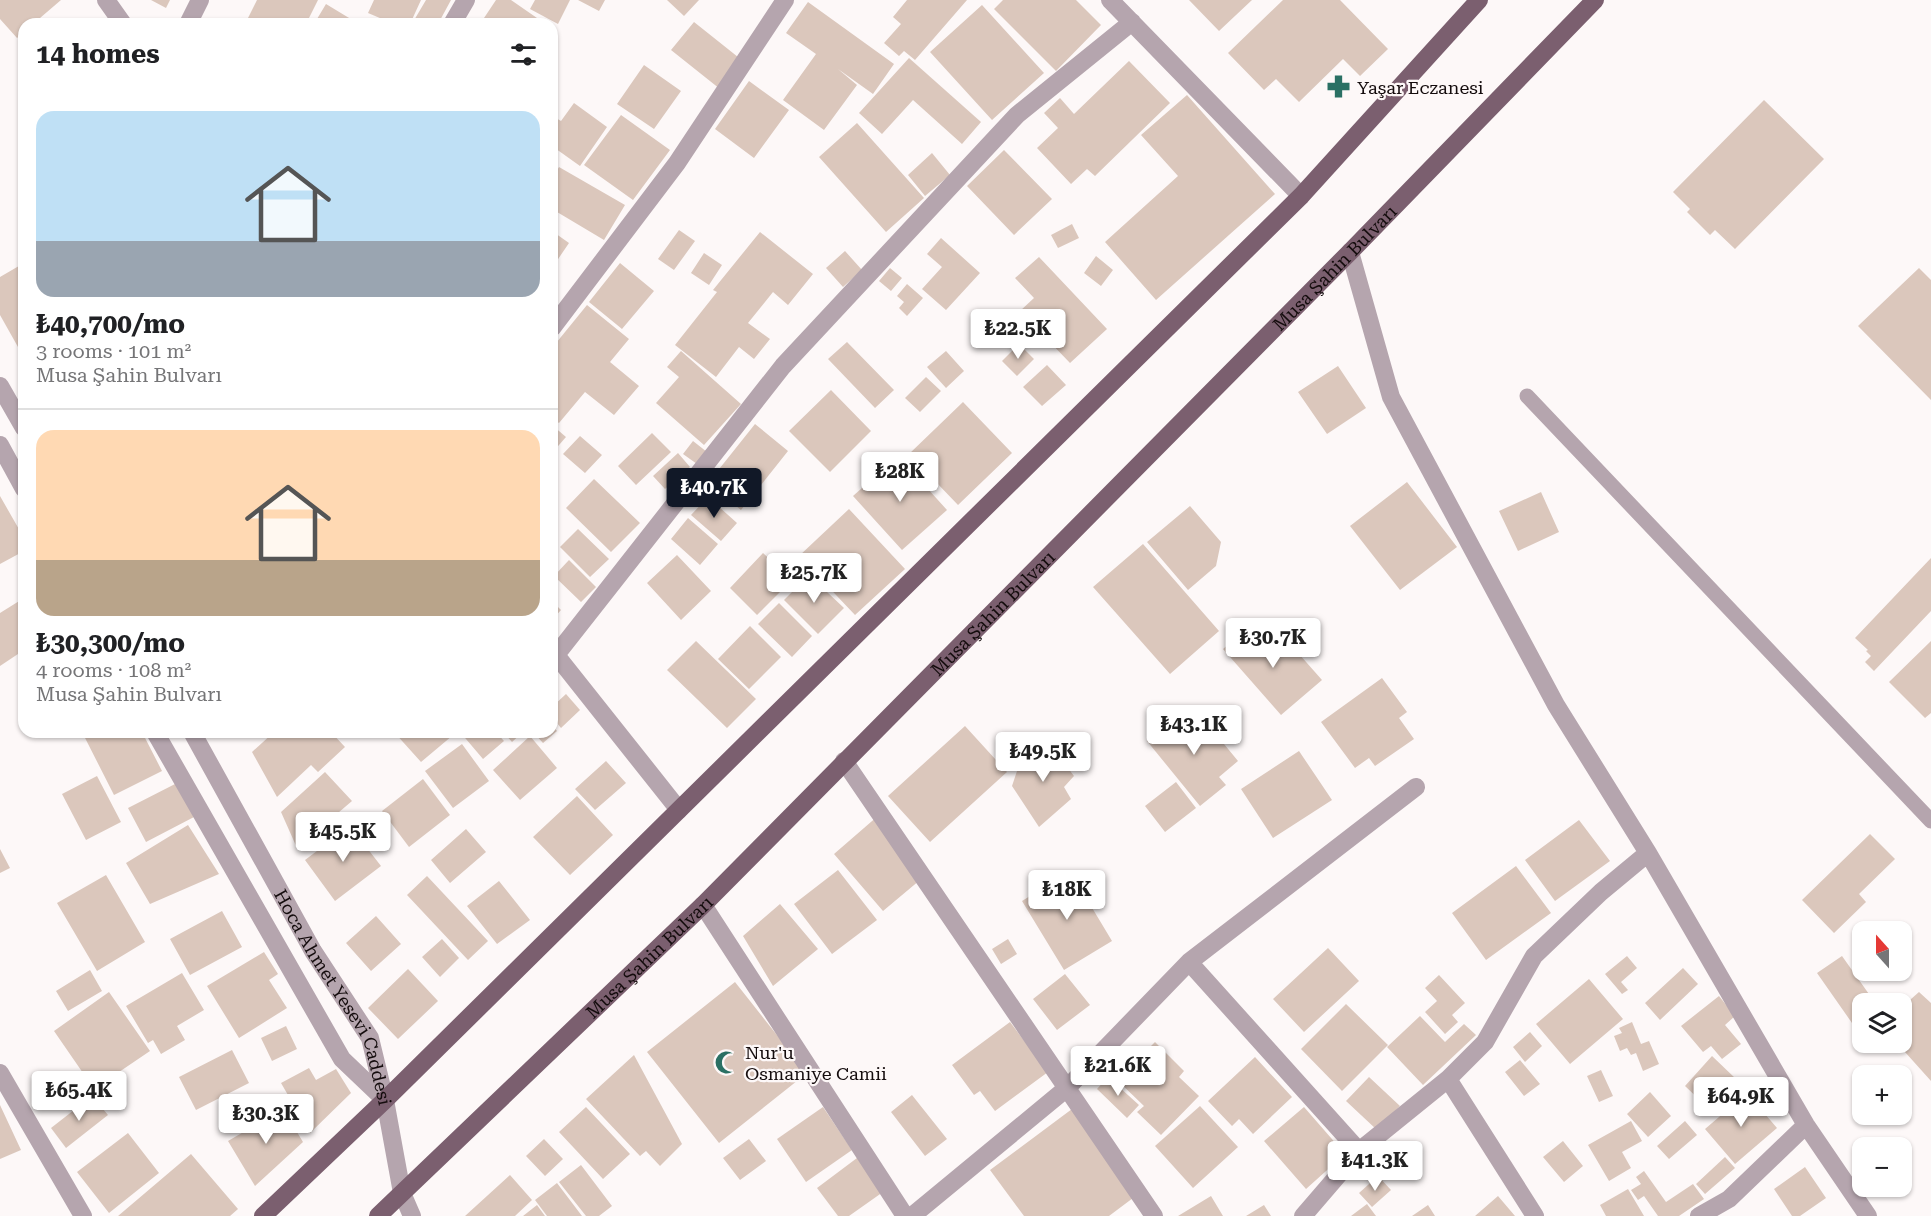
<!DOCTYPE html>
<meta charset="utf-8">
<style>
body{margin:0;font-family:"Roboto Serif",serif;background:#f2f2f2;color:#202124;height:100vh;display:flex;flex-direction:column;font-size:22px;white-space:nowrap}
*{box-sizing:border-box;margin:0}
p{font-size:20px;color:#757577}
.icon{flex:none;width:33px;height:33px;fill:none;stroke:currentColor;stroke-width:2;stroke-linecap:round;stroke-linejoin:round}
.map{position:relative;flex:1;overflow:hidden}
.side{position:absolute;left:18px;top:18px;width:540px;height:720px;display:flex;flex-direction:column;background:#fff;border-radius:18px;box-shadow:0 2px 4px #0004}
.side>*{flex:none}
.needle{width:39px;rotate:339deg}
.tools{position:absolute;left:1852px;top:921px;display:grid;gap:12px}
.tools a{display:grid;place-items:center;width:60px;height:60px;border-radius:12px;background:#fff;box-shadow:0 2px 4px #0004;font-size:30px}
.price{position:absolute;translate:-50% -51px;padding:0 14px;border-radius:6px;background:#fff;color:#222;font-size:20px;line-height:39px;filter:drop-shadow(0 2px 3px #0008)}
.price::after{content:'';position:absolute;left:50%;top:36px;width:18px;height:14px;margin-left:-9px;background:inherit;clip-path:polygon(0 0,100% 0,50% 100%)}
.price.selected{background:#111827;color:#fff}
ul{padding:0;list-style:none}
li{display:grid;align-content:center;gap:12px;height:318px;padding:0 18px}
li+li{border-top:2px solid #e0e0e0}
li span{display:grid;place-items:center;height:186px;border-radius:18px;color:#555}
li>.icon{margin-inline-start:auto}
span .icon{width:108px;height:108px;fill:#fffc;stroke-width:1}
li b{font-size:26px}
h2{display:flex;justify-content:space-between;align-items:center;height:72px;padding:0 18px;font-size:26px}
.map>svg:first-child{display:block}
</style>
<div class="map">
<svg width="1931" height="1216" viewBox="0 0 1931 1216">
<rect width="100%" height="100%" fill="#fdf8f8"/>
<path fill="#dbc7bc" d="M0 0H61L33 24H24V32L17 38 0 19Z
M151 0H170L166 8Z
M257 0H318L306 24H245Z
M374 0H421L410 24H394L368 13Z
M426 0H451L438 24H417L413 22Z
M496 0H511L537 18 533 24H480Z
M535 0H570L558 24 530 9Z
M578 0H605L599 11Z
M667 0H699L684 16Z
M907 0H967L915 60 904 51 899 56 884 43 901 24 893 17Z
M1003 0H1076L1101 25 1056 71 994 9Z
M1189 0H1252L1219 31Z
M1283 0H1340L1388 49 1360 76 1343 59 1299 102 1276 79 1264 90 1228 53Z
M808 2 894 64 873 94 838 69 857 85 824 130 783 100 816 54 786 33Z
M326 4 359 24H314Z
M982 5 1044 73 992 120 930 52Z
M694 22 743 61 720 89 671 50Z
M909 58 981 122 962 144 913 100 882 134 859 113Z
M1129 61 1170 103 1095 176 1087 169 1071 184 1037 148 1058 128 1044 113 1060 98 1074 114Z
M644 65 681 91 654 129 617 104Z
M749 81 789 110 754 158 715 129Z
M1187 95 1275 194 1156 300 1105 242 1178 176 1141 135Z
M1764 100 1824 159 1735 249 1715 230 1710 235 1687 212 1690 209 1673 192Z
M574 103 607 127 580 166 552 146V124L556 118 561 121Z
M621 115 670 150 633 200 584 165Z
M857 123 924 198 886 232 819 157Z
M1004 150 1052 199 1014 235 967 186Z
M932 153 950 175 925 196 908 175Z
M559 167 625 205 604 240 552 209V179Z
M1072 224 1079 238 1058 248 1051 235Z
M679 230 695 241 674 270 658 259Z
M552 231 569 243 552 268Z
M760 232 813 274 788 305 773 292 748 323 770 339 754 359 739 347 716 377 675 345 717 292 713 290Z
M941 238 980 273 946 310 922 289 942 267 927 254Z
M845 251 862 270 843 287 826 268Z
M704 253 722 265 709 285 691 273Z
M1096 256 1113 270 1101 286 1084 273Z
M1039 257 1107 329 1070 363 1020 311 1034 298 1015 278Z
M24 263V343L18 347 0 315V277Z
M620 263 654 291 622 329 589 302Z
M890 268 902 278 891 291 879 281Z
M1919 268 1931 280V400L1858 326Z
M907 284 923 298 907 316 899 308 904 302 897 296Z
M587 305 629 339 610 362 639 386 614 415 585 392 559 423 552 418V348Z
M847 342 894 390 875 408 828 359Z
M1019 344 1034 359 1017 376 1002 361Z
M681 351 741 404 704 445 656 403 679 377 667 367Z
M946 351 964 371 946 388 927 367Z
M1047 365 1066 385 1042 406 1023 387Z
M1338 366 1366 408 1327 434 1298 392Z
M926 377 941 391 920 412 905 398Z
M831 390 871 431 830 472 789 431Z
M963 402 1012 453 958 505 909 454Z
M755 424 788 451 741 510 708 483Z
M552 425 566 437 552 453Z
M652 433 671 452 636 485 618 466Z
M580 436 602 455 585 473 563 454Z
M693 441 707 452 697 464 683 454Z
M678 453 690 467 665 489 653 476Z
M898 456 947 510 902 550 853 496Z
M594 479 640 523 611 552 566 508Z
M1407 482 1457 547 1400 590 1350 526Z
M1541 492 1559 532 1518 551 1499 511Z
M0 496 24 538V551L0 564Z
M708 497 737 523 721 541 691 515Z
M1190 506 1221 542 1216 566 1188 590 1147 542Z
M849 509 905 569 855 615 799 556Z
M688 518 718 544 700 565 671 539Z
M578 529 609 559 590 577 560 547Z
M1143 544 1219 631 1170 674 1093 587Z
M763 553 792 580 757 615 730 588Z
M677 555 711 591 681 620 647 583Z
M1931 558V611L1874 671 1865 662 1871 656 1866 651 1868 650 1855 638Z
M569 560 596 587 581 602 554 576Z
M809 575 844 608 818 634 784 600Z
M24 598V650L0 666V613Z
M552 601 561 610 553 619 552 617Z
M779 603 812 636 792 657 758 624Z
M1251 625 1272 649 1284 637 1322 680 1281 715 1223 649Z
M750 626 781 657 749 689 718 659Z
M696 641 756 699 727 728 667 670Z
M1931 641V713L1925 718 1889 682Z
M1382 678 1407 712 1399 718 1414 739 1375 766 1369 758 1355 768 1321 722Z
M566 694 580 710 561 728 552 717V707Z
M1196 710 1238 761 1219 777 1226 785 1200 806 1147 741 1172 721 1176 726Z
M552 725 557 731 543 743 533 732H552Z
M965 726 1007 772 930 842 888 796Z
M82 732H142L162 771 114 795Z
M274 732H331L345 747 318 772 311 765 277 797 252 752Z
M394 732H449L452 736 421 762Z
M460 732H496L504 741 483 759Z
M503 732H523L512 742Z
M530 736 557 768 520 800 493 770Z
M1045 738 1074 776 1064 787 1071 799 1039 827 1012 786 1019 765Z
M462 744 489 781 453 808 425 771Z
M1299 751 1332 800 1273 838 1241 789Z
M606 761 626 783 595 810 575 789Z
M325 772 352 801 297 848 281 812Z
M97 776 121 822 86 840 62 794Z
M423 779 450 815 409 847 382 811Z
M1176 782 1196 808 1165 832 1145 806Z
M177 783 194 817 146 842 128 808Z
M577 796 613 835 570 875 533 837Z
M879 815 920 880 883 911 834 854Z
M1579 820 1610 861 1555 901 1525 860Z
M188 825 219 874 150 904 126 863Z
M350 826 381 866 335 901 305 860Z
M466 829 486 852 450 883 431 860Z
M1870 834 1895 859 1859 894 1866 902 1834 933 1802 900Z
M0 849 10 868 0 873Z
M1516 866 1551 913 1486 960 1452 913Z
M838 870 877 920 832 954 794 904Z
M1070 871 1112 941 1064 970 1022 901Z
M106 875 145 942 97 971 57 903Z
M427 876 488 941 468 960 407 895Z
M499 881 530 920 497 944 467 906Z
M780 904 818 949 773 986 743 936Z
M222 911 242 947 190 975 170 939Z
M376 916 401 944 371 971 346 943Z
M442 939 459 958 440 977 422 957Z
M1008 939 1017 954 1001 964 992 949Z
M1328 948 1359 981 1304 1032 1273 999Z
M264 952 278 974 269 980 287 1008 239 1038 207 986Z
M1627 956 1637 968 1621 982 1628 990 1622 994 1605 974Z
M1842 956 1876 1004H1863V1030L1859 1033 1817 973Z
M1683 968 1698 984 1660 1020 1645 1003Z
M408 969 438 1001 398 1039 368 1008Z
M90 970 102 991 68 1011 56 991Z
M182 973 204 1010 177 1026 185 1040 161 1054 153 1040 148 1043 126 1006Z
M1065 974 1090 1005 1057 1030 1033 999Z
M1439 975 1465 1003 1452 1015 1458 1022 1445 1034 1425 1012 1437 1001 1425 988Z
M1589 979 1623 1019 1570 1064 1536 1024Z
M735 982 807 1073 719 1143 647 1052Z
M109 992 150 1051 94 1089 54 1031Z
M1919 992 1931 1003V1081L1896 1042H1902V1007Z
M1719 996 1735 1016 1725 1025 1741 1044 1722 1059 1711 1046 1703 1052 1681 1026Z
M1346 1004 1388 1045 1342 1091 1301 1049Z
M1420 1016 1445 1042 1464 1024 1476 1035 1423 1085 1387 1047Z
M1010 1022 1048 1072 995 1111 980 1091 974 1095 952 1065Z
M1632 1022 1641 1044 1649 1041 1659 1064 1643 1071 1636 1053 1631 1055 1627 1048 1620 1051 1614 1036 1622 1033 1619 1028Z
M286 1026 297 1049 272 1061 261 1038Z
M1530 1032 1542 1046 1525 1062 1513 1047Z
M1155 1042 1184 1071 1179 1077 1199 1096 1161 1135 1137 1112 1144 1106 1117 1080Z
M232 1050 249 1083 196 1110 179 1077Z
M634 1055 682 1144 660 1166 646 1151 640 1156 586 1099Z
M1712 1056 1735 1078 1707 1107 1685 1086Z
M1255 1057 1292 1097 1253 1134 1239 1119 1232 1126 1208 1101Z
M1520 1060 1540 1084 1524 1096 1505 1072Z
M309 1068 316 1080 336 1069 351 1093 310 1133 281 1083Z
M1601 1070 1613 1096 1599 1102 1587 1076Z
M1108 1077 1139 1105 1127 1118 1097 1089Z
M1369 1077 1400 1106 1377 1130 1346 1101Z
M1650 1092 1671 1116 1648 1137 1627 1114Z
M1747 1093 1777 1128 1735 1164 1705 1129Z
M912 1095 947 1139 925 1156 891 1112Z
M92 1096 108 1115 66 1148 51 1128Z
M0 1105 21 1150 0 1159Z
M1200 1106 1238 1147 1193 1188 1155 1146Z
M586 1107 630 1154 603 1179 559 1132Z
M823 1107 852 1150 806 1182 777 1139Z
M1304 1107 1345 1154 1306 1189 1264 1141Z
M283 1109 303 1142 255 1186 228 1141Z
M1072 1109 1137 1195 1109 1216H1024L990 1170Z
M1631 1121 1642 1141 1622 1152 1631 1168 1609 1181 1588 1145Z
M1685 1121 1697 1135 1669 1159 1657 1146Z
M128 1133 159 1173 109 1213 77 1172Z
M544 1139 563 1159 545 1176 526 1156Z
M749 1139 766 1161 740 1180 723 1158Z
M1563 1141 1583 1166 1564 1182 1543 1157Z
M191 1154 238 1209 230 1216H118Z
M1725 1157 1735 1168 1705 1194 1696 1184Z
M857 1158 883 1192 849 1216H838L817 1188Z
M581 1165 612 1206 599 1216H586L559 1182Z
M1805 1167 1826 1198 1800 1216H1792L1774 1189Z
M1644 1171 1666 1202 1693 1184 1704 1199 1679 1216H1658L1644 1196 1638 1200 1631 1190 1641 1184 1636 1177Z
M510 1175 532 1200 515 1216H465Z
M1378 1176 1391 1190 1372 1207 1359 1193Z
M557 1183 582 1216H547L535 1200Z
M1628 1189 1644 1216H1606L1600 1205Z
M1211 1196 1223 1216H1178Z
M1498 1196 1515 1216H1475Z
M1367 1204 1376 1216H1351Z
M537 1205 545 1216H523Z
M1264 1205 1271 1216H1246Z
M1428 1205 1435 1216H1412Z"/>
<g fill="none" stroke-linecap="round" stroke-linejoin="round">
<path stroke="#b5a5ae" stroke-width="15" d="M1527 396 1931 821"/>
<path stroke="#b5a5ae" stroke-width="18" d="M106 0 123 24
M1110 0 1301 196
M188 24 200 0
M452 24 466 0
M1350 252 1391 397 1556 705 1648 853 1806 1125 1868 1216
M552 328 677 163 785 0
M844 761 1154 1216
M679 810 556 655 783 366 1017 115 1132 22
M703 905 905 1216
M1189 962 1359 1151
M0 1073 83 1216
M912 1216 1067 1088 1189 962 1416 787
M1303 1216 1359 1151 1448 1079
M1535 1216 1448 1079 1485 1042 1534 956 1601 892 1648 853
M1699 1216 1729 1199 1806 1125"/>
<g stroke="#b5a5ae" stroke-width="18">
<path d="M0 386 24 428"/>
<path d="M0 445 24 489"/>
<path d="M155 732 342 1059 385 1100"/>
<path id="s1" d="M192 732 313 951 370 1038 385 1100 402 1193 412 1216"/>
</g>
<g stroke="#7b5f6f" stroke-width="18">
<path d="M263 1216 385 1100 1301 196 1479 0"/>
<path id="s2" d="M378 1216 703 905 1350 252 1595 0"/>
</g>
</g>
<defs>
<symbol id="pharmacy-bare" viewBox="-9 -9 18 18"><path d="M-2-6h4v4h4v4h-4v4h-4v-4h-4v-4h4Z" fill="#2a7064" stroke="#fdf8f8" stroke-width="2.5" paint-order="stroke"/></symbol>
<symbol id="mosque-bare" viewBox="-9 -9 18 18"><path d="M3.5-4.9A6 6 0 1 0 3.5 4.9A5 5 0 1 1 3.5-4.9Z" fill="#2a7064" stroke="#fdf8f8" stroke-width="2.5" paint-order="stroke"/></symbol>
</defs>
<g fill-rule="evenodd">
<use href="#pharmacy-bare" x="1322" y="70" width="33" height="33"/>
<use href="#mosque-bare" x="710" y="1046" width="33" height="33"/>
</g>
<g text-anchor="middle" dominant-baseline="central" stroke-width="4.5" stroke-linejoin="round" paint-order="stroke">
<g font-size="18" fill="#140c0d" stroke="#fdf8f8" text-anchor="start">
<text x="1357" y="87">Yaşar Eczanesi</text>
<text x="745" y="1052">Nur'u<tspan x="745" dy="21">Osmaniye Camii</tspan></text>
</g>
<g font-size="18" fill="#140c0d" stroke="#fdf8f8">
<text stroke="none"><textPath href="#s2" startOffset="1347">Musa Şahin Bulvarı</textPath></text>
<text stroke="none"><textPath href="#s2" startOffset="861">Musa Şahin Bulvarı</textPath></text>
<text stroke="none"><textPath href="#s2" startOffset="375">Musa Şahin Bulvarı</textPath></text>
<text stroke="none"><textPath href="#s1" startOffset="302">Hoca Ahmet Yesevi Caddesi</textPath></text>
</g>
</g>
</svg>
<div class="tools">
<a><svg class="needle" viewBox="-14 -14 28 28"><path d="M0-13l5 13h-10z" fill="#e53935"/><path d="M0 13l5-13h-10z" fill="#757577"/></svg></a>
<a><svg class="icon" aria-label="layers" viewBox="0 0 24 24"><path d="M12 4l9 5-9 5-9-5zM3 14l9 5 9-5"/></svg></a>
<a>+</a>
<a>−</a>
</div>
<b class="price" style="left:1018px;top:360px">₺22.5K</b>
<b class="price" style="left:900px;top:503px">₺28K</b>
<b class="price selected" style="left:714px;top:519px">₺40.7K</b>
<b class="price" style="left:814px;top:604px">₺25.7K</b>
<b class="price" style="left:1273px;top:669px">₺30.7K</b>
<b class="price" style="left:1194px;top:756px">₺43.1K</b>
<b class="price" style="left:1043px;top:783px">₺49.5K</b>
<b class="price" style="left:343px;top:863px">₺45.5K</b>
<b class="price" style="left:1067px;top:921px">₺18K</b>
<b class="price" style="left:1118px;top:1097px">₺21.6K</b>
<b class="price" style="left:79px;top:1122px">₺65.4K</b>
<b class="price" style="left:1741px;top:1128px">₺64.9K</b>
<b class="price" style="left:266px;top:1145px">₺30.3K</b>
<b class="price" style="left:1375px;top:1192px">₺41.3K</b>
<section class="side">
<h2>14 homes<svg class="icon" aria-label="filters" viewBox="0 0 24 24"><path d="M4 7h16M4 17h16"/><circle cx="9" cy="7" r="2"/><circle cx="15" cy="17" r="2"/></svg></h2>
<ul>
<li><span style="background:linear-gradient(#bfe0f5 70%,#9aa5b1 0)"><svg class="icon" aria-label="home" viewBox="0 0 24 24"><path d="M3 11l9-7 9 7M6 9v11h12V9"/></svg></span><div><b>₺40,700/mo</b><p>3 rooms · 101 m²</p><p>Musa Şahin Bulvarı</p></div></li>
<li><span style="background:linear-gradient(#ffd9b3 70%,#b9a48a 0)"><svg class="icon" aria-label="home" viewBox="0 0 24 24"><path d="M3 11l9-7 9 7M6 9v11h12V9"/></svg></span><div><b>₺30,300/mo</b><p>4 rooms · 108 m²</p><p>Musa Şahin Bulvarı</p></div></li>
</ul>
</section>
</div>
